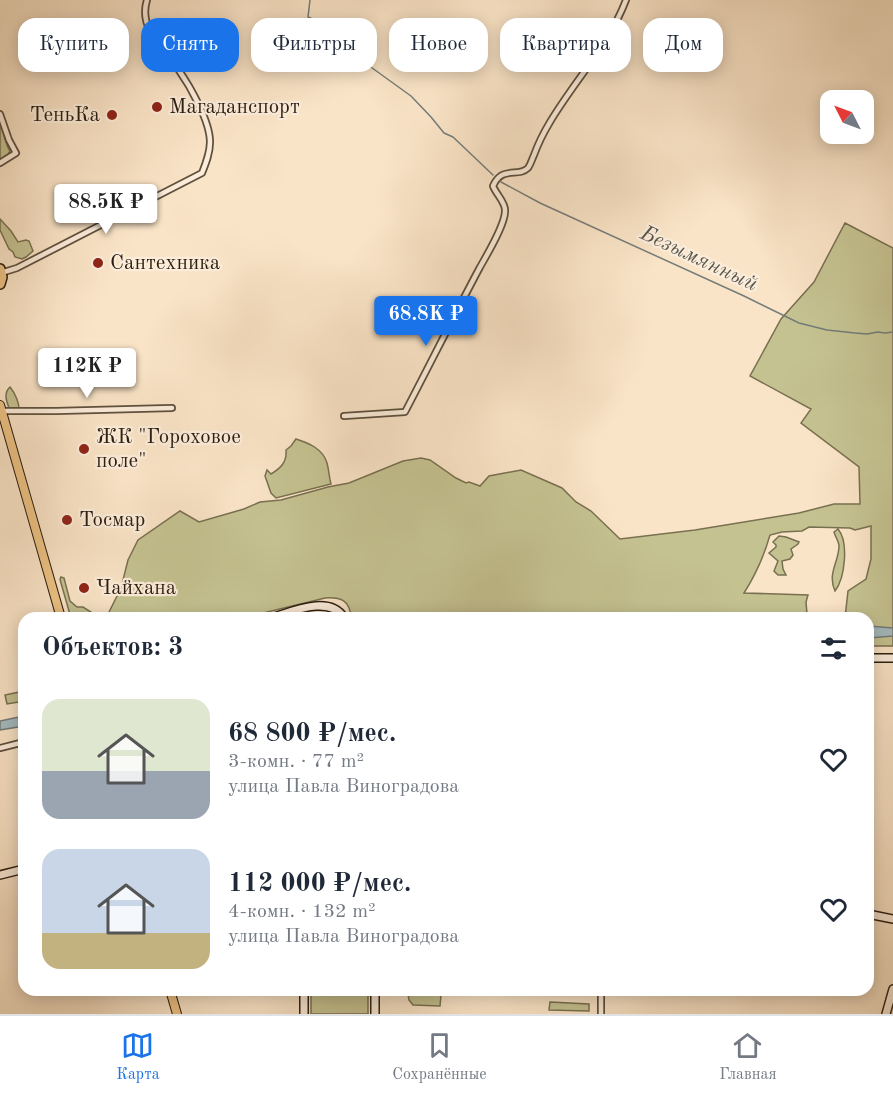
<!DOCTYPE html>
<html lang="ru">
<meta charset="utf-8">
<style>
body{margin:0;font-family:"Old Standard TT",serif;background:#f2f2f3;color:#1f2937;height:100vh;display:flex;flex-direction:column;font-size:22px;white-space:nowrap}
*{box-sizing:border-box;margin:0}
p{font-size:20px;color:#747a83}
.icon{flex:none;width:33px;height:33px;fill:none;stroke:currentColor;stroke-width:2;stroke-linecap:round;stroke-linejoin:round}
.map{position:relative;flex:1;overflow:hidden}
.panel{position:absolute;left:18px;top:612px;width:856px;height:384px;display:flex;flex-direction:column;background:#fff;border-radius:18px;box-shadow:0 3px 15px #0003}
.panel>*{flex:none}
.hud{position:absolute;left:18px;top:18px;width:858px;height:54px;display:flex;gap:12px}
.needle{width:39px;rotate:312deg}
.controls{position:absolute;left:820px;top:90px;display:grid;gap:12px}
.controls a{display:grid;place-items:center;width:54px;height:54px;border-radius:12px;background:#fff;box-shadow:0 3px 15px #0003;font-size:30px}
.price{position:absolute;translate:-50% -51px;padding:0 14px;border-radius:6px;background:#fff;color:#222;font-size:20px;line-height:39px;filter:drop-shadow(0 2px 3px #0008)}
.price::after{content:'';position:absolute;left:50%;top:36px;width:18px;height:14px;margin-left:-9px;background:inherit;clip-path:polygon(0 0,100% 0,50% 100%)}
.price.on{background:#1a73e8;color:#fff}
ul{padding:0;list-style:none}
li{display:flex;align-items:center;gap:18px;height:150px;padding:0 24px}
li span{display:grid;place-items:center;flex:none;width:168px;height:120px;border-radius:18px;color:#555}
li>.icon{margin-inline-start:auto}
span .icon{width:72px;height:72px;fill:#fffc;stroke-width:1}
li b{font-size:26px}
h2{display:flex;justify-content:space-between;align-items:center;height:72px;padding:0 24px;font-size:26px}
.tag{padding:0 21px;border-radius:18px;background:#fff;box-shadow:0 3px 15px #0003;font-size:21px;line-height:54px}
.tag.on{background:#1a73e8;color:#fff}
.menu{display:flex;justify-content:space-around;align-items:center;height:84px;border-top:2px solid #e0e1e3;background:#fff;font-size:16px;color:#747a83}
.menu a{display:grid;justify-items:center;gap:3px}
.menu .on{color:#1a73e8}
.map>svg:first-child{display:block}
</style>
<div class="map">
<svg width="893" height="1014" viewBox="0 0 893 1014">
<rect width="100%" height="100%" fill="#fae4c7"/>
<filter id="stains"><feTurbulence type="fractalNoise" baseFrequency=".00333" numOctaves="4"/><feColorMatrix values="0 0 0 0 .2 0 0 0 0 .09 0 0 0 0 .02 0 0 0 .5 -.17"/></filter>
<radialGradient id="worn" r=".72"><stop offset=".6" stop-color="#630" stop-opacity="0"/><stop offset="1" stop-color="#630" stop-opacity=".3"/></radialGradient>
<path fill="#c5c291" stroke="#787050" stroke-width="1.5" d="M0 118C3 129 4 142 10 151 8 155 4 159 0 159Z
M0 219 11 231 18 242 26 240 29 241 33 251 26 257 22 259 15 257 13 252 9 249 0 230Z
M845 223 893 248V646H869L868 618H845L848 591 866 579 871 559V526L855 530 850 528 809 527 802 531 782 532 770 535C764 556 756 574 744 593L808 595 806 602 807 614 833 617 834 618H654C643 617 632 619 620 618 603 617 573 607 558 618L412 613 390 618H351C350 600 341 597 325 598L243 618H206L203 616 197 618H71L61 583 60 579 61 577 64 578 70 601 77 607H83L97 616H107L121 588 128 560 138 540 180 511 199 522 244 509 260 502 281 500 328 487 349 483 403 461 421 458 430 460 456 478 466 483 469 482 480 486 489 476 521 470 562 488 576 502 591 511 620 539 695 530 799 513 834 504H860L859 467 801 423 811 409 750 376 781 319 814 282Z
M10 387C15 393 20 404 19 412L15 414 11 413C8 405 2 394 10 387Z
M296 439C309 443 323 449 327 463 329 470 329 477 331 484L276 498 271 493 265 476 267 470 271 474C281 468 287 462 286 450L291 446Z
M838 529C849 542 845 578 835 591 827 573 839 562 839 546 839 542 835 536 834 532Z
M779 536 786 537 799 542 798 544 791 549 793 555 790 559 782 561 783 569 786 575H778L774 571 778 561 769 553 776 547V545L773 542Z
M24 691V701L7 704 5 695Z
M311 990H368V1014H311Z
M408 994 441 995 440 1006 413 1005 409 1000Z
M550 1002 589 1004V1011L549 1010Z"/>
<path fill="#a5bbc1" stroke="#747c7a" stroke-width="1.5" d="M412 613 550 618H390Z
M576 613 621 618H558L563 615Z
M869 626 893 628V636L869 638Z
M24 716V726L0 730V721Z"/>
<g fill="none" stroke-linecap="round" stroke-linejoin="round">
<path stroke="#747c7a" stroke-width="1.5" d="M310 0 308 17 324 24 344 40 354 49 362 65H368L411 96 431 117 444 133 453 137 493 175
M501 182 540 203 744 296 799 323 827 330 855 333 867 334 878 332 885 333 893 332"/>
<defs>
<path id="street" d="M0 114 9 140 16 153 0 163
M1 273 17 268 202 173C206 163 210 153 210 142 210 121 190 86 178 69 163 49 138 28 147 0
M2 411H56L172 408
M344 416 405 412C430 364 454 316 479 269 486 256 506 224 505 210 505 202 496 194 493 186 502 165 518 178 528 168 531 164 532 159 534 155 538 144 544 132 550 122 575 80 609 45 626 0
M0 748 24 742
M601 1014V990"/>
<path id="secondary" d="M271 618C291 612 330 594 344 618
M868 658H893
M0 875 24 869
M868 914 893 919
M304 1014V990
M375 1014V990
M886 1014 893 989"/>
<path id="primary" d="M0 405 61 618
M170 990 177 1014"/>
<path id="highway" d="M0 269 2 277 0 284"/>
</defs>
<use href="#street" stroke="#5f503e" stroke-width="8"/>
<use href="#secondary" stroke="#2b1e10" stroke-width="10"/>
<use href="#primary" stroke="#2b1e10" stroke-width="10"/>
<use href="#highway" stroke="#2b1e10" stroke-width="12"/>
<use href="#street" stroke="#fceddb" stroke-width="4.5"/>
<use href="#secondary" stroke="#fceddb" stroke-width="7"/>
<use href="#primary" stroke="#edc284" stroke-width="8"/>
<use href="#highway" stroke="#edc284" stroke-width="9"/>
</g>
<g fill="#8f2418" stroke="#fceddb" stroke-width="2">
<circle cx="157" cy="107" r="6"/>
<circle cx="112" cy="115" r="6"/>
<circle cx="98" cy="263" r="6"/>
<circle cx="84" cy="449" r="6"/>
<circle cx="67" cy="520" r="6"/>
<circle cx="84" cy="588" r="6"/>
</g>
<g text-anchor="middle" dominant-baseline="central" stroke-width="4.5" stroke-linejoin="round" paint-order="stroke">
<g font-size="21" fill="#2b1e10" stroke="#fceddb" text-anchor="start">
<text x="169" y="107">Магаданспорт</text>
<text x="100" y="115" text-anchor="end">ТеньКа</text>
<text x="110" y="263">Сантехника</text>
<text x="96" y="437">ЖК "Гороховое<tspan x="96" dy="24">поле"</tspan></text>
<text x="79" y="520">Тосмар</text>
<text x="96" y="588">Чайхана</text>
</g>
<g font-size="22" font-style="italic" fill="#56554e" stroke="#fceddb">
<text transform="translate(699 259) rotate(25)">Безымянный</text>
</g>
</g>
<rect width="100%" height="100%" filter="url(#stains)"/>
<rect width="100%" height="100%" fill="url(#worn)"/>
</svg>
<div class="controls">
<a><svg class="needle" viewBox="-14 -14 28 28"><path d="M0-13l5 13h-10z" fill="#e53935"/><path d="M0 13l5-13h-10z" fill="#747a83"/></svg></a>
</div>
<b class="price" style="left:106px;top:235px">88.5K ₽</b>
<b class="price on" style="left:426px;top:347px">68.8K ₽</b>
<b class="price" style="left:87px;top:399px">112K ₽</b>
<div class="hud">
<a class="tag">Купить</a>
<a class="tag on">Снять</a>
<a class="tag">Фильтры</a>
<a class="tag">Новое</a>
<a class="tag">Квартира</a>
<a class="tag">Дом</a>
</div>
<section class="panel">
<h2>Объектов: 3<svg class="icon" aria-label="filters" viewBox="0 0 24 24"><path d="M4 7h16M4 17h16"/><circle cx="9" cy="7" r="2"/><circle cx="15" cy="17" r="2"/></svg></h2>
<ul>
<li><span style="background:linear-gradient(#dfe7d0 60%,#9aa5b1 0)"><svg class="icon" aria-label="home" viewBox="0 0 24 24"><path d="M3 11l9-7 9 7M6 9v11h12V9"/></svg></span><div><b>68 800 ₽/мес.</b><p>3-комн. · 77 m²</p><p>улица Павла Виноградова</p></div><svg class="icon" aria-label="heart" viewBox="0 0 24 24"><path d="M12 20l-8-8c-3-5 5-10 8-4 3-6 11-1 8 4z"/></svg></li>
<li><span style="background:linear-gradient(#c9d6e8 70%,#c2b280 0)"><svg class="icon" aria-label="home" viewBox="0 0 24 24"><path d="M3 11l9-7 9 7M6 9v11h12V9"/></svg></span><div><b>112 000 ₽/мес.</b><p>4-комн. · 132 m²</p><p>улица Павла Виноградова</p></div><svg class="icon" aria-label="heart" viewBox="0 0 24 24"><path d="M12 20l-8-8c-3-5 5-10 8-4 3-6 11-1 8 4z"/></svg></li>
</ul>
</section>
</div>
<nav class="menu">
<a class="on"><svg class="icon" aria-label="map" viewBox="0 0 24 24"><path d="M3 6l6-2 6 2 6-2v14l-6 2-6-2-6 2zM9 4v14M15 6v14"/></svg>Карта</a>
<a><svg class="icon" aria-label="saved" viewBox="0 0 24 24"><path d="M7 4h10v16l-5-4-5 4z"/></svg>Сохранённые</a>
<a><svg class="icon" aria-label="home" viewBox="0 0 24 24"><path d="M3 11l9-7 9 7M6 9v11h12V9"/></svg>Главная</a>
</nav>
